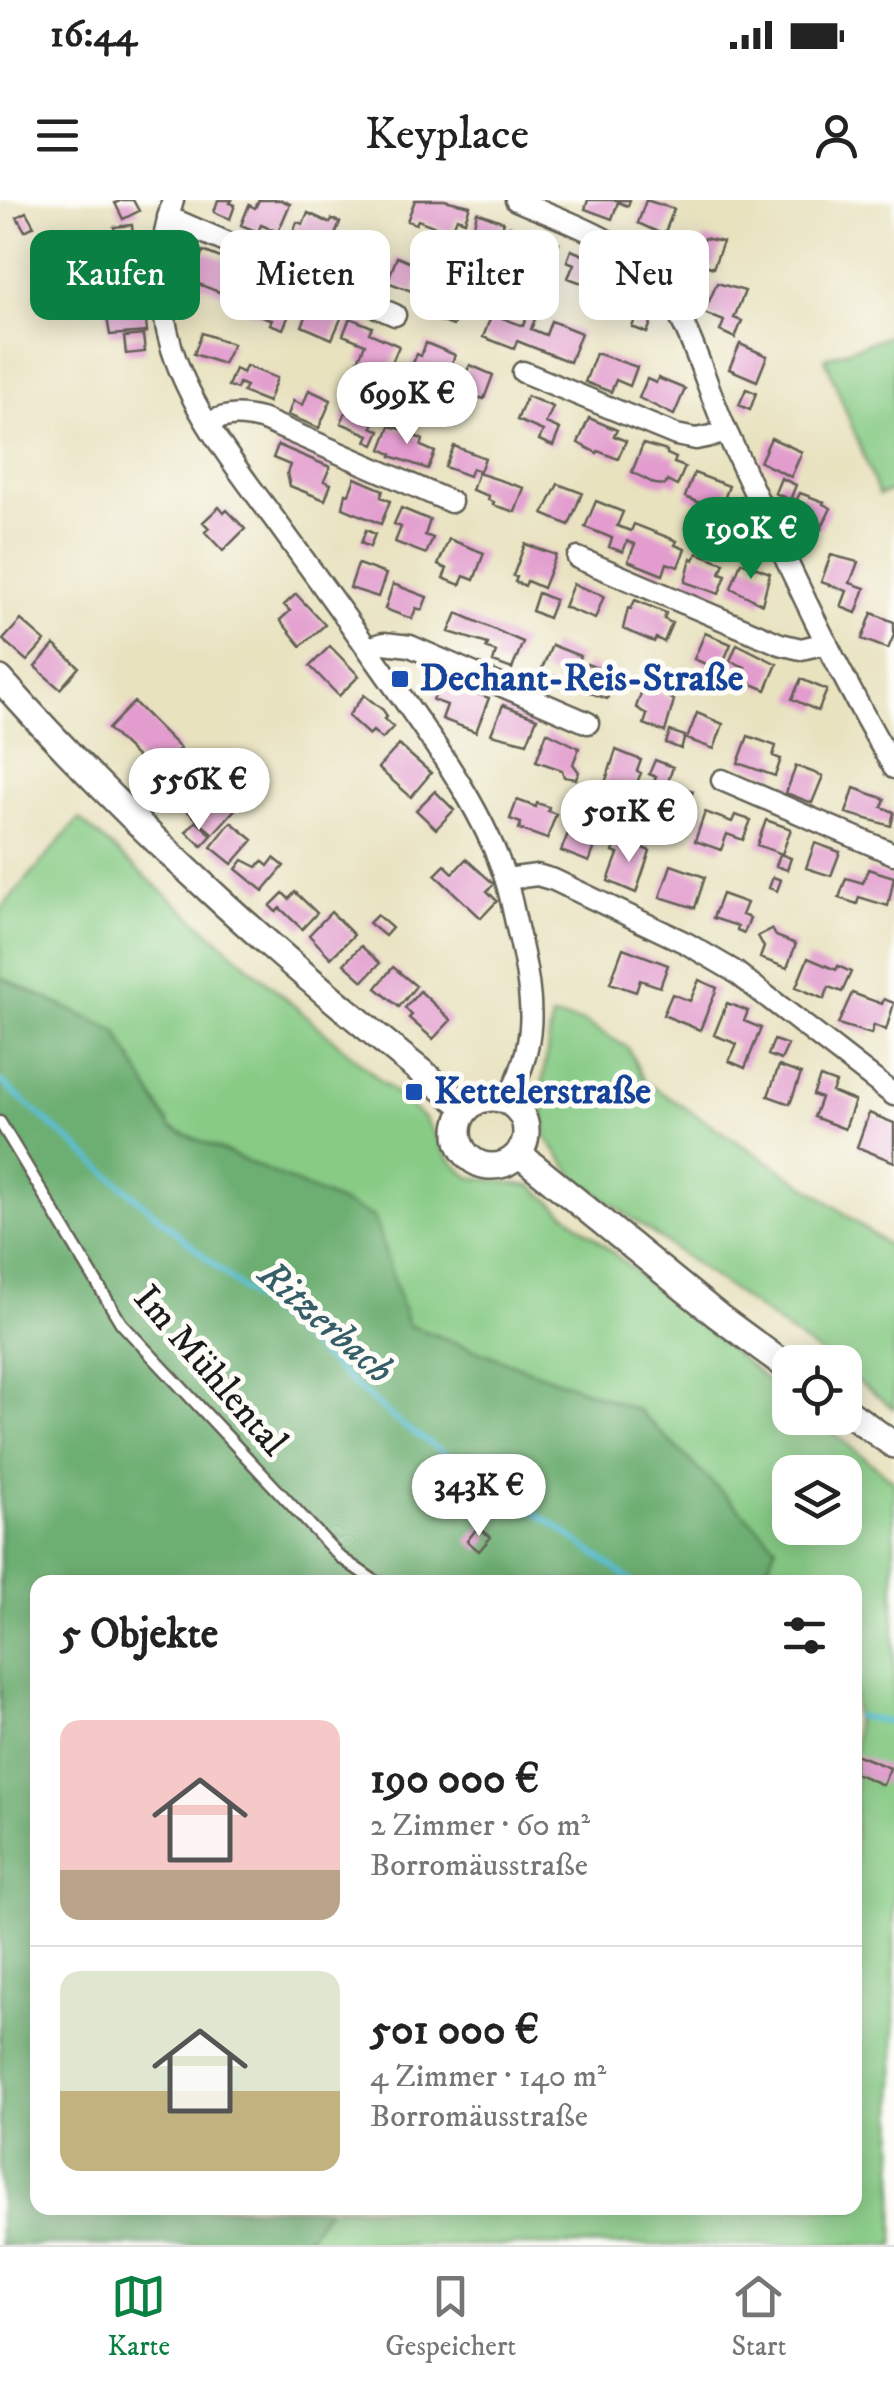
<!DOCTYPE html>
<html lang="de">
<meta charset="utf-8">
<style>
body{margin:0;font-family:"IM FELL DW Pica",serif;background:#f2f2f2;color:#222;height:100vh;display:flex;flex-direction:column;font-size:38px;white-space:nowrap}
*{box-sizing:border-box;margin:0}
p{font-size:32px;color:#767676}
.icon{flex:none;width:55px;height:55px;fill:none;stroke:currentColor;stroke-width:2;stroke-linecap:round;stroke-linejoin:round}
.map{position:relative;flex:1;overflow:hidden}
.side{position:absolute;left:30px;top:1375px;width:832px;height:640px;display:flex;flex-direction:column;background:#fff;border-radius:20px;box-shadow:0 5px 25px #0003}
.side>*{flex:none}
.guide{position:absolute;left:30px;top:30px;width:835px;height:90px;display:flex;gap:20px}
.tools{position:absolute;left:772px;top:1145px;display:grid;gap:20px}
.tools a{display:grid;place-items:center;width:90px;height:90px;border-radius:20px;background:#fff;box-shadow:0 5px 25px #0003;font-size:50px}
.price{position:absolute;translate:-50% -85px;padding:0 22px;border-radius:35px;background:#fff;color:#222;font-size:32px;line-height:65px;filter:drop-shadow(0 2px 5px #0008)}
.price::after{content:'';position:absolute;left:50%;top:60px;width:30px;height:22px;margin-left:-15px;background:inherit;clip-path:polygon(0 0,100% 0,50% 100%)}
.price.on{background:#0b8043;color:#fff}
ul{padding:0;list-style:none}
li{display:flex;align-items:center;gap:30px;height:250px;padding:0 30px}
li+li{border-top:2px solid #e0e0e0}
li span{display:grid;place-items:center;flex:none;width:280px;height:200px;border-radius:20px;color:#555}
li>.icon{margin-inline-start:auto}
span .icon{width:120px;height:120px;fill:#fffc;stroke-width:1}
li b{font-size:42px}
h2{display:flex;justify-content:space-between;align-items:center;height:120px;padding:0 30px;font-size:42px}
.tag{padding:0 35px;border-radius:20px;background:#fff;box-shadow:0 5px 25px #0003;font-size:35px;line-height:90px}
.tag.on{background:#0b8043;color:#fff}
.status{display:flex;justify-content:space-between;align-items:center;height:70px;padding:0 50px;background:#fff;direction:ltr}
.status svg{height:28px;fill:currentColor}
header{display:flex;justify-content:space-between;align-items:center;height:130px;padding:0 30px;background:#fff;font-size:45px;font-weight:600}
.dock{display:flex;justify-content:space-around;align-items:center;height:140px;border-top:2px solid #e0e0e0;background:#fff;font-size:28px;color:#767676}
.dock a{display:grid;justify-items:center;gap:5px}
.dock .on{color:#0b8043}
.map>svg:first-child{display:block}
</style>
<div class="status"><b>16:44</b><svg viewBox="0 0 49 12"><path d="M0 12V9h3v3zM5 12V6h3v6zM10 12V3h3v9zM15 12V0h3v12zM26 1h20v11H26zM47 4h2v5h-2z"/></svg></div>
<header><svg class="icon" aria-label="menu" viewBox="0 0 24 24"><path d="M4 6h16M4 12h16M4 18h16"/></svg>Keyplace<svg class="icon" aria-label="person" viewBox="0 0 24 24"><circle cx="12" cy="8" r="4"/><path d="M4 21q1-7 8-7t8 7"/></svg></header>
<div class="map">
<svg width="894" height="2045" viewBox="0 0 894 2045">
<rect width="100%" height="100%" fill="#fdfcf7"/>
<filter id="ink" filterUnits="userSpaceOnUse"><feTurbulence type="fractalNoise" baseFrequency=".01" numOctaves="2"/><feDisplacementMap in="SourceGraphic" scale="20" xChannelSelector="R" yChannelSelector="G"/><feConvolveMatrix kernelMatrix="1 2 1 2 8 2 1 2 1" color-interpolation-filters="sRGB"/></filter>
<filter id="wash" filterUnits="userSpaceOnUse"><feTurbulence type="fractalNoise" baseFrequency=".0048" numOctaves="4" result="noise"/><feDisplacementMap in="SourceGraphic" scale="40" xChannelSelector="R" yChannelSelector="G"/><feGaussianBlur stdDeviation="2.25" result="paint"/><feColorMatrix in="noise" values="0 0 0 0 0 0 0 0 0 0 0 0 0 0 0 0 0 1.4 0 .05"/><feComposite in="paint" operator="in"/></filter>
<g filter="url(#wash)">
<rect width="100%" height="100%" fill="#e8e2bf"/>
<path fill="#87cb85" stroke="#527450" stroke-width="2.5" fill-rule="evenodd" d="M894 134V290L879 295 825 158Z
M79 619 425 919 449 959 469 977 532 986 790 1199V1218H814L894 1281V2045H302L328 2008H855V1382H762L775 1345 638 1210 408 1125 373 1017 171 928 116 831 0 777V710ZM790 1272H845V1328H790Z
M552 817 584 822 628 848 644 881 818 994 894 1050V1209L845 1172V1162H832L577 979 547 939 541 894Z"/>
<path fill="#6daf72" stroke="#446647" stroke-width="2.5" d="M0 777 116 831 171 928 374 1017 408 1125 638 1210 776 1345 762 1382H38V2008H328L302 2045H0Z"/>
<g fill="none" stroke-linecap="round" stroke-linejoin="round">
<path stroke="#5cc0d9" stroke-width="5" d="M0 881 400 1224 552 1323 633 1382
M855 1516 894 1523"/>
</g>
<g id="blocks">
<path fill="#e29cce" d="M122 0H133L139 11 123 19 115 3Z
M218 0H232L230 3 235 5 230 19 214 12Z
M259 0H281L290 4 278 32 261 25 258 32 241 25 249 5 255 8Z
M415 0H444L470 6 465 21 457 18 451 33 418 20 416 24 407 21Z
M588 0H630L628 6 618 2 612 19 585 9Z
M646 0 674 9 664 35 638 23Z
M26 12 34 26 25 31 17 17Z
M477 12 504 22 495 47 471 39Z
M308 13 330 23 332 19 340 22 332 42 323 39 315 60 287 48 297 22 303 24Z
M132 25 136 69H107L104 36 115 35 114 27Z
M510 26 518 30 514 39 530 45 534 33 559 43 549 69 508 57 512 45 504 42Z
M704 38 723 42 713 68 706 65 704 71 680 62 687 40 701 45Z
M343 45 372 58 375 50 383 53 373 77 365 74 361 83 333 71Z
M571 50 603 63 593 87 568 78 574 64 567 61Z
M203 51 238 65 226 95 191 81Z
M397 57 423 68 414 92 387 82Z
M431 74 439 77 436 85 443 88 441 92 464 102 453 126 431 118 438 102 422 96Z
M252 75 276 83 285 88 282 95 295 101 283 129 270 124 272 120 239 107Z
M620 83 645 93 639 109 654 115 647 133 632 127 636 117 611 106Z
M717 83 745 91 734 118 742 121 735 138 720 131 724 121 704 113Z
M135 84 136 92 143 91 147 132 110 135 104 100H107V94H113V86Z
M313 101 322 105 324 102 343 114 332 139 302 126Z
M492 114 523 126 527 116 535 119 531 129 546 135 551 121 581 133 570 162 517 141 514 149 483 137Z
M350 118 372 127 369 133 399 146 388 172 358 161 365 144 343 135Z
M202 133 233 144 223 164 194 154Z
M143 135 145 152 126 154 124 137Z
M426 143 455 155 450 168 446 166 434 195 404 183 417 154 421 156Z
M740 144 767 156 757 181 729 169Z
M596 153 637 167 630 186 616 180 611 192 585 182Z
M470 165 493 175 484 199 457 191Z
M246 166 277 178 268 202 243 192 246 186 239 183 237 189 228 186 235 169 243 173Z
M380 175 388 179 384 189 376 185Z
M658 178 685 189 674 215 639 198 647 179 656 183Z
M746 189 756 193 750 210 739 205Z
M309 190 331 200 319 228 288 215 293 201 303 205Z
M527 196 553 207 546 223 560 229 553 246 539 240 543 231 517 220Z
M350 202 378 214 372 227 380 231 374 245 366 241 369 235 341 223Z
M589 218 617 230 614 236 626 241 618 259 598 251 597 253 578 243Z
M390 226 416 233 415 236 423 240 421 246 435 252 428 269 391 256 392 254 381 249Z
M771 238 802 252 791 277 760 262Z
M643 244 667 251V254L676 258 674 263 685 267 677 286 667 281 665 285 655 284 632 272Z
M278 245 330 267 324 281 331 284 325 300 290 286 287 273 290 265 273 258Z
M454 246 485 258 480 271 472 268 469 276 445 267Z
M478 273 524 288 515 312 493 305 494 302 488 300 489 296 472 290Z
M694 273 729 286 723 302 744 310 737 328 716 320 720 311 685 297Z
M355 278 383 290 381 297 390 301 381 324 343 308 346 293 349 294Z
M781 278 796 285 790 300 775 293Z
M558 284 582 293 569 325 543 314Z
M800 293 824 302 823 304 831 308 821 329 790 314Z
M596 301 623 312 617 326 631 331 634 324 677 341 675 345 685 349 678 367 667 363 663 375 628 361 635 344 627 341 623 352 609 347 612 338 585 327Z
M219 307 224 313 227 310 245 329 223 351 205 332 209 328 203 322Z
M401 308 430 320 425 335 433 338 426 354 395 342 401 327 394 324Z
M366 330 375 334 370 347 361 343Z
M449 339 484 353 474 380 464 376 460 385 443 378 447 369 438 365Z
M525 344 556 355 543 388 527 381 525 386 515 382 517 377 513 376Z
M697 353 724 363 720 373 726 375 719 394 685 382 691 358 694 360Z
M831 355 858 362 850 383 865 388 856 413 841 407 847 391 821 382Z
M741 362 770 373 762 404 731 388Z
M358 364 386 374 378 397 350 388Z
M393 384 427 397 422 410 416 408 412 419 385 409Z
M573 384 604 396 595 419 564 407Z
M538 393 555 400 548 418 532 411Z
M296 394 325 425 301 446 280 420 290 411 284 405Z
M635 400 666 413 664 419 672 423 664 442 656 438 654 442 623 429 628 408 631 409Z
M457 413 523 442 512 469 493 462 496 452 486 448 488 444 449 432Z
M872 413 894 422V435L888 449 862 439Z
M21 420 45 441 27 461 3 440Z
M705 433 731 444 720 470 694 459Z
M737 444 777 464 766 490 740 479 745 467 730 461Z
M54 445 79 467 60 489 35 467Z
M552 445 580 456 569 482 541 471Z
M330 446 359 476 339 496 310 466Z
M587 464 616 475 607 499 577 488Z
M801 479 827 490 818 511 792 499Z
M441 480 489 498 476 532 442 519 447 505 433 500Z
M644 485 674 500 665 532 644 524 647 515 636 507Z
M364 495 383 510 387 516 384 519 393 527 382 539 373 531 369 535 348 516Z
M134 502 180 548 154 574 108 529Z
M503 505 537 518 527 543 491 534Z
M697 513 723 524 714 549 687 539Z
M670 531 685 536 681 549 666 543Z
M547 532 579 548 573 564 579 572 576 579 564 577 562 570 536 561Z
M748 536 776 546 773 556 781 559 775 576 738 563Z
M399 545 431 573 411 597 378 568Z
M616 550 641 560 637 571 641 573 631 597 604 586Z
M655 560 673 567 668 582 693 591 683 617 646 602 656 577 649 574Z
M189 565 237 607 213 634 165 591Z
M796 566 823 576 812 603 786 593Z
M854 588 885 599 882 607 894 612 891 626 846 613Z
M435 591 454 610 436 629 416 610Z
M517 600 536 607 537 603 549 607 548 611 556 614 547 639 519 629 521 623 510 619Z
M705 612 732 622 735 615 751 620 743 640 727 634 721 650 695 641Z
M766 620 791 629 782 654 757 645Z
M196 621 212 635 202 646 186 632Z
M231 622 253 640 232 664 211 647Z
M572 623 600 634 589 662 561 651Z
M618 638 650 651 636 693 608 681 618 654 613 652Z
M815 643 840 652 831 676 806 668Z
M780 654 791 658 787 670 776 666Z
M274 658 284 666 263 691 236 669 243 660 257 667 262 661 268 666Z
M466 659 494 684 487 691 497 701 481 718 435 675 445 665 453 673Z
M671 665 705 677 695 708 660 697Z
M868 669 894 677 888 706 859 697 857 704 839 698 846 678 863 683Z
M773 677 781 680 777 691 769 688Z
M295 692 317 713 302 729 280 708 276 712 270 706 283 693 289 699Z
M722 694 747 703 742 715 750 718 744 733 737 730 738 726 713 718Z
M331 712 354 735 331 758 309 735Z
M377 715 392 728 385 736 369 723Z
M772 729 776 736 796 744 787 768 760 758 764 747 758 736Z
M361 746 380 763 363 781 344 764Z
M623 748 668 765 660 787 640 780 636 792 610 783Z
M808 758 836 770 838 766 851 772 842 792 829 787 824 799 796 787Z
M393 767 416 786 399 807 376 788Z
M699 780 717 788 700 830 663 815 672 794 690 801Z
M420 791 451 820 433 839 409 818 412 815 405 808Z
M852 793 882 804 884 799 894 803 886 830 874 825 871 834 838 824Z
M727 803 748 811 744 821 761 828 745 868 729 861 737 844 714 835Z
M774 840 788 845 781 860 768 855Z
M779 866 801 874 790 904 768 896Z
M820 877 836 883 832 892 855 901 845 929 814 917 821 898 813 895Z
M869 913 894 923V962L857 947Z
M478 1327 491 1337 479 1351 467 1341Z
M855 1554 890 1568 883 1585 855 1573Z"/>
</g>
</g>
<g filter="url(#ink)">
<use href="#blocks" fill-opacity="0" stroke="#636155" stroke-width="2.5"/>
<g fill="none" stroke-linecap="round" stroke-linejoin="round">
<defs>
<path id="service" d="M0 922 121 1123 340 1357 376 1382"/>
<path id="minor" d="M173 0C158 49 157 101 172 149 193 214 238 270 278 324 321 383 364 443 406 503 444 557 486 617 506 681 512 700 515 721 520 740 534 803 538 843 507 901
M516 0C564 21 618 37 654 77 690 118 705 186 728 235 780 347 831 461 894 568
M168 17 395 115
M523 172 676 235 696 239 726 233
M208 223C229 213 242 214 264 220L451 302
M578 358 780 444 801 449 827 443
M368 448 384 443 410 446 588 523
M722 580 894 654
M506 679 537 675 554 680 686 743 734 771 894 895"/>
<path id="tertiary" d="M0 479C141 637 300 777 467 908
M458 932a34 34 0 1 1 68 0a34 34 0 1 1-68 0Z
M519 954 718 1116 790 1169
M845 1210 894 1245"/>
</defs>
<use href="#service" stroke="#636155" stroke-width="15"/>
<use href="#minor" stroke="#636155" stroke-width="25"/>
<use href="#tertiary" stroke="#636155" stroke-width="30"/>
<use href="#service" stroke="#fff" stroke-width="10"/>
<use href="#minor" stroke="#fff" stroke-width="20"/>
<use href="#tertiary" stroke="#fff" stroke-width="25"/>
</g>
</g>
<g fill="#1a4fb4" stroke="#fdfcf7" stroke-width="4">
<rect x="390" y="469" width="20" height="20" rx="5"/>
<rect x="404" y="882" width="20" height="20" rx="5"/>
</g>
<g text-anchor="middle" dominant-baseline="central" stroke-width="10" stroke-linejoin="round" paint-order="stroke">
<g font-size="38" font-weight="bold" fill="#164399" stroke="#fdfcf7" text-anchor="start">
<text x="420" y="479">Dechant-Reis-Straße</text>
<text x="434" y="892">Kettelerstraße</text>
</g>
<g font-size="38" fill="#1c1c1c" stroke="#fdfcf7">
<text transform="translate(210 1171) rotate(49)">Im Mühlental</text>
</g>
<g font-size="40" font-style="italic" fill="#365e68" stroke="#fdfcf7">
<text transform="translate(325 1123) rotate(41)">Ritzerbach</text>
</g>
</g>
</svg>
<div class="tools">
<a><svg class="icon" aria-label="locate" viewBox="0 0 24 24"><circle cx="12" cy="12" r="6"/><path d="M12 2v4M12 18v4M2 12h4M18 12h4"/></svg></a>
<a><svg class="icon" aria-label="layers" viewBox="0 0 24 24"><path d="M12 4l9 5-9 5-9-5zM3 14l9 5 9-5"/></svg></a>
</div>
<b class="price" style="left:407px;top:247px">699K €</b>
<b class="price on" style="left:751px;top:382px">190K €</b>
<b class="price" style="left:199px;top:633px">556K €</b>
<b class="price" style="left:629px;top:665px">501K €</b>
<b class="price" style="left:479px;top:1339px">343K €</b>
<div class="guide">
<a class="tag on">Kaufen</a>
<a class="tag">Mieten</a>
<a class="tag">Filter</a>
<a class="tag">Neu</a>
</div>
<section class="side">
<h2>5 Objekte<svg class="icon" aria-label="filters" viewBox="0 0 24 24"><path d="M4 7h16M4 17h16"/><circle cx="9" cy="7" r="2"/><circle cx="15" cy="17" r="2"/></svg></h2>
<ul>
<li><span style="background:linear-gradient(#f6c9c9 75%,#b9a48a 0)"><svg class="icon" aria-label="home" viewBox="0 0 24 24"><path d="M3 11l9-7 9 7M6 9v11h12V9"/></svg></span><div><b>190 000 €</b><p>2 Zimmer · 60 m²</p><p>Borromäusstraße</p></div></li>
<li><span style="background:linear-gradient(#dfe7d0 60%,#c2b280 0)"><svg class="icon" aria-label="home" viewBox="0 0 24 24"><path d="M3 11l9-7 9 7M6 9v11h12V9"/></svg></span><div><b>501 000 €</b><p>4 Zimmer · 140 m²</p><p>Borromäusstraße</p></div></li>
</ul>
</section>
</div>
<nav class="dock">
<a class="on"><svg class="icon" aria-label="map" viewBox="0 0 24 24"><path d="M3 6l6-2 6 2 6-2v14l-6 2-6-2-6 2zM9 4v14M15 6v14"/></svg>Karte</a>
<a><svg class="icon" aria-label="saved" viewBox="0 0 24 24"><path d="M7 4h10v16l-5-4-5 4z"/></svg>Gespeichert</a>
<a><svg class="icon" aria-label="home" viewBox="0 0 24 24"><path d="M3 11l9-7 9 7M6 9v11h12V9"/></svg>Start</a>
</nav>
